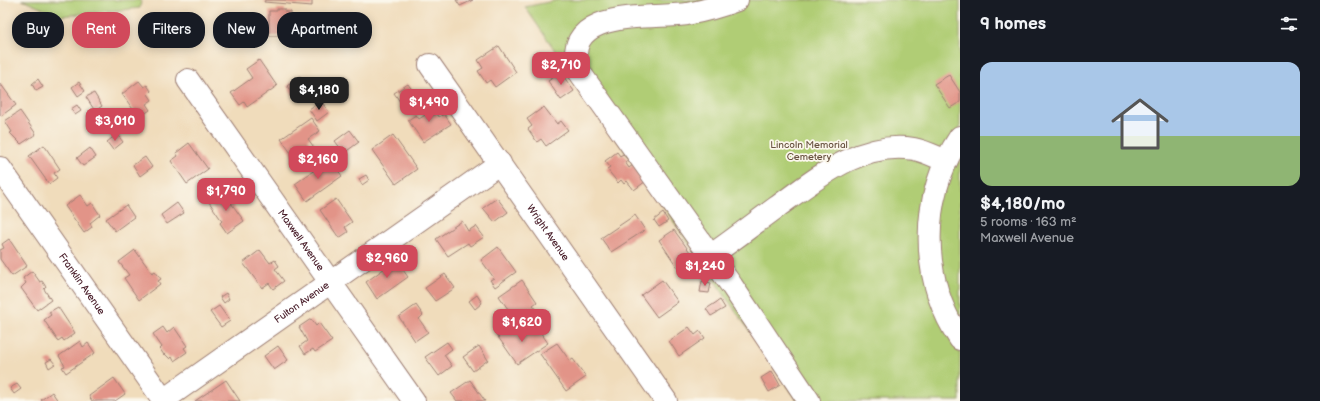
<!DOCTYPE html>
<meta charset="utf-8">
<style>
body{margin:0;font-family:"Balsamiq Sans",sans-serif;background:#20242c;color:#f1f3f6;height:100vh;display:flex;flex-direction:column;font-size:15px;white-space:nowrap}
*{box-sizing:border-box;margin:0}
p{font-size:13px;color:#9ea1a6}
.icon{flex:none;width:22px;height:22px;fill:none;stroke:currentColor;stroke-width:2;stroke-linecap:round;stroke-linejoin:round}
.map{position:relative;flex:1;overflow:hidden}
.sheet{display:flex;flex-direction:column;background:#171b24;width:360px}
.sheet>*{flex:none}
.guide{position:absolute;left:12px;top:12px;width:380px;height:36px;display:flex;gap:8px}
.price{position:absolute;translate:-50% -34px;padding:0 9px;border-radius:8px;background:#d1495b;color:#fff;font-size:13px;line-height:26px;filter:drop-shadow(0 1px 2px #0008)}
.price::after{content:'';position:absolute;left:50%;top:24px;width:12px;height:9px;margin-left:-6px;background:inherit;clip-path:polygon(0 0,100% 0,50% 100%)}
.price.active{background:#222;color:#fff}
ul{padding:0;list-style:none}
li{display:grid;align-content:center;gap:8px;height:212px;padding:0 20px}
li+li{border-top:1px solid #363941}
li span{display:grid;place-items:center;height:124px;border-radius:12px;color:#555}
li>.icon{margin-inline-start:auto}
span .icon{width:72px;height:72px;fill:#fffc;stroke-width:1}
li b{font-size:17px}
h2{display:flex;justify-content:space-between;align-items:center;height:48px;padding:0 20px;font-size:17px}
.tag{padding:0 14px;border-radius:16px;background:#171b24;box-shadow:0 2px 10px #0003;font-size:14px;line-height:36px}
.tag.active{background:#d1495b;color:#fff}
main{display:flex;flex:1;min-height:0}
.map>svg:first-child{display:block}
</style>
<main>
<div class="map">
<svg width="960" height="401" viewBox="0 0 960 401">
<rect width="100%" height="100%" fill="#fbf7ec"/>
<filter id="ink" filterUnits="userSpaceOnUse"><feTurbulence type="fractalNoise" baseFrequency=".025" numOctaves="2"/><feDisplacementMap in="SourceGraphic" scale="8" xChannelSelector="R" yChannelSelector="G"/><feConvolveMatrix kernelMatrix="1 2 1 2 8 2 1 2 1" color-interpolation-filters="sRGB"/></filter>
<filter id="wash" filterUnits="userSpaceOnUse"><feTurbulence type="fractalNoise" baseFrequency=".012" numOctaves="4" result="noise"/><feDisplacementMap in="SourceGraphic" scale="16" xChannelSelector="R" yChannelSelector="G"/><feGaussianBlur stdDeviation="0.9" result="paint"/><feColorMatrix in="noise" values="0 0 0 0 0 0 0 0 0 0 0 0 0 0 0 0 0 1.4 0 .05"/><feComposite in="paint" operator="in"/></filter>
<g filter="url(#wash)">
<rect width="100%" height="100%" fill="#f0dcbb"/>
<path fill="#b0cd74" stroke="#7d7650" d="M22 0H141L140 8 60 16Z
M558 0H960V401H798L525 7Z"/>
<g id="blocks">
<path fill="#e29488" d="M265 0H312V6L264 2Z
M456 0H473L460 6Z
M277 9H285V12H291V36H269V11H277Z
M296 17 306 18 305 28H295Z
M499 46 516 72 495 87 490 80 486 83 478 71 483 68 478 60Z
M259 60 277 86 247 107 244 102 240 105 231 93 252 78 246 69Z
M561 73 574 91 561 100 548 81Z
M949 75 960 92V102L950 108 934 84Z
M300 76 308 86 294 96 287 86Z
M38 79 43 87 36 91 32 84Z
M139 81 144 87 147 85 151 91 148 94 152 100 146 104 150 110 134 121 130 116 135 112 122 94Z
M79 82 85 91 78 96 72 87Z
M0 83 16 105 1 116 0 115Z
M408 84 417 97 403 106 394 93Z
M94 93 102 106 95 111 86 97Z
M321 101 329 112 317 121 309 109Z
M430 103 439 117 444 114 451 124 423 142 408 120 416 115 419 119 427 114 423 108Z
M77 105 81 111 75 115 71 109Z
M544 107 557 124 561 121 568 130 546 146 541 139 537 142 528 129 532 126 527 119Z
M20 111 36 134 21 144 10 133 12 132 5 121Z
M311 118 320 131 308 139 316 150 298 163 281 139Z
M350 130 359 142 344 153 335 141Z
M117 134 123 142 113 150 107 142Z
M393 135 417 169 396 184 372 150Z
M189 143 208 169 187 184 171 161 178 156 176 153Z
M44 145 60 169 54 173 57 178 49 184 29 156Z
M90 148 96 157 83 166 77 158Z
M617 152 620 156 623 154 628 160 625 162 629 168 634 164 646 181 634 190 627 181 624 184 621 180 618 183 607 169 610 167 605 161Z
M145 157 152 167 140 176 133 165Z
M330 159 342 176 307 201 295 184Z
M366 175 369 180 362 185 359 179Z
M221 189 244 221 227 233 220 223 222 221 209 202 217 196 214 193Z
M80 195 88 206 92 203 100 215 90 223 92 227 84 233 65 206Z
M497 198 508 212 495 222 483 208Z
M336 199 352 222 345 227 348 232 339 238 320 210Z
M177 203 184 213 167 224 161 215Z
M126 205 134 217 115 231 106 219Z
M663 213 668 221 659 227 654 220Z
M635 215 645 230 611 252 601 238Z
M462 221 468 231 476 226 484 237 470 246 468 243 448 256 436 239Z
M674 230 698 263 682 274 659 240Z
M9 239 27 266 12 276 0 259V250L4 248 2 244Z
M498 247 516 272 495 287 490 280 494 278 481 260Z
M135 250 152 273 155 271 161 279 158 281 160 284 139 300 124 278 129 275 119 262Z
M260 250 270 263 275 260 279 266 275 269 284 281 273 289 269 283 262 288 243 263Z
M396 260 408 277 377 299 366 282Z
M32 271 40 282 42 281 46 287 44 289 51 300 37 310 21 288 26 283 23 278Z
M445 274 455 288 435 301 425 288Z
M522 280 537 302 533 305 538 311 519 325 499 296Z
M662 280 678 302 657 317 641 295Z
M702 281 711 283 709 293 700 292Z
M226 293 229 299 224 303 220 297Z
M477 295 482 303 475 309 469 301Z
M720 300 725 308 711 316 706 309Z
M416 305 423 315 419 319 428 332 415 341 399 317Z
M219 306 230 321 221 327 210 312Z
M58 307 75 333 64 341 62 338 58 341 44 320 51 315 49 312Z
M311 319 316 326 319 323 332 341 315 352 313 349 305 354 300 346 307 341 299 327Z
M510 324 520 338 536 326 548 343 517 364 496 334Z
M163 327 167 333 174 327 187 346 184 348 187 352 174 361 172 357 170 359 165 354 164 355 160 349 162 347 153 334Z
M689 327 695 335 700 331 705 338 679 356 669 341Z
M80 341 83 347 88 343 95 353 66 373 62 367 65 366 59 356Z
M447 342 452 349 444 355 452 366 439 376 425 357Z
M557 343 570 361 573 359 586 377 566 391 540 354Z
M278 346 288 360 274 370 264 356Z
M479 346 488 360 473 371 463 357Z
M51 359 55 364 49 368 46 362Z
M772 371 780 385 769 392 761 378Z
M114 378 125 394 115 401H92L89 396Z
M226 380 240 401H195Z
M470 380 485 401H457L451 393Z
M17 384 21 389 14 394 10 388Z
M52 392 58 401H42L41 400Z"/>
</g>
</g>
<g filter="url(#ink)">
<use href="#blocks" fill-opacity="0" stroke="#9d7e73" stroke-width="1"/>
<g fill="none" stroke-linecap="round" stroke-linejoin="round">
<defs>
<g id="minor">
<path d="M737 0C721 6 704 11 687 14 651 19 561 7 578 70L732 286 809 401"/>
<path id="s1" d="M430 65 666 401"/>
<path id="s2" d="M188 80 414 401"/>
<path d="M960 137C919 198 920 279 960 339"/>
<path id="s3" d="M0 168 164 401"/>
<path d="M710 256C733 240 755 223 777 207 817 178 862 140 914 149 925 151 936 157 946 161"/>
<path id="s4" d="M162 401 500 163"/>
</g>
</defs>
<use href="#minor" stroke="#9d7e73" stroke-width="24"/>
<use href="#minor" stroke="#fff" stroke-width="22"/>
</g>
</g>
<g text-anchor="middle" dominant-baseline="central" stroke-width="3.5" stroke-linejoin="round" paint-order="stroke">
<g font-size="10" fill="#695341" stroke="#fbf7ec">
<text x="809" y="145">Lincoln Memorial<tspan x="809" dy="12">Cemetery</tspan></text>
</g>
<g font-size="10" fill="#4a1f2b" stroke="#fbf7ec">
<text stroke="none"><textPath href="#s1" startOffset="205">Wright Avenue</textPath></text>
<text stroke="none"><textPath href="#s2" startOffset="196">Maxwell Avenue</textPath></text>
<text stroke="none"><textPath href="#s3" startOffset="142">Franklin Avenue</textPath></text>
<text stroke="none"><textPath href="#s4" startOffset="171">Fulton Avenue</textPath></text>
</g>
</g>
</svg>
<b class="price" style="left:561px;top:86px">$2,710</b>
<b class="price active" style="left:319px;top:111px">$4,180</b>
<b class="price" style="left:429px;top:123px">$1,490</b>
<b class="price" style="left:115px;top:142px">$3,010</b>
<b class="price" style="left:318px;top:180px">$2,160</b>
<b class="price" style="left:226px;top:212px">$1,790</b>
<b class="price" style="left:387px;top:279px">$2,960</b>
<b class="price" style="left:705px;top:287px">$1,240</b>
<b class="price" style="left:522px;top:343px">$1,620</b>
<div class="guide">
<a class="tag">Buy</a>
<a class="tag active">Rent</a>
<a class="tag">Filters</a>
<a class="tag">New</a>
<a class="tag">Apartment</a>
</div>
</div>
<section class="sheet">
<h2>9 homes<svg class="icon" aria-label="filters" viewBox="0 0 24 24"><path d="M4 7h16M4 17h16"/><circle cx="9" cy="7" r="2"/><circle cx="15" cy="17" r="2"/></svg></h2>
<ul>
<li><span style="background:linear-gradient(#a9c7e8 60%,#8fb573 0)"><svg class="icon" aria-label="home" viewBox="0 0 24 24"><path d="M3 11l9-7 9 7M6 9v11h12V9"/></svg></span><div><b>$4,180/mo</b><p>5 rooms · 163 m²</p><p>Maxwell Avenue</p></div></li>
</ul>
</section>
</main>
